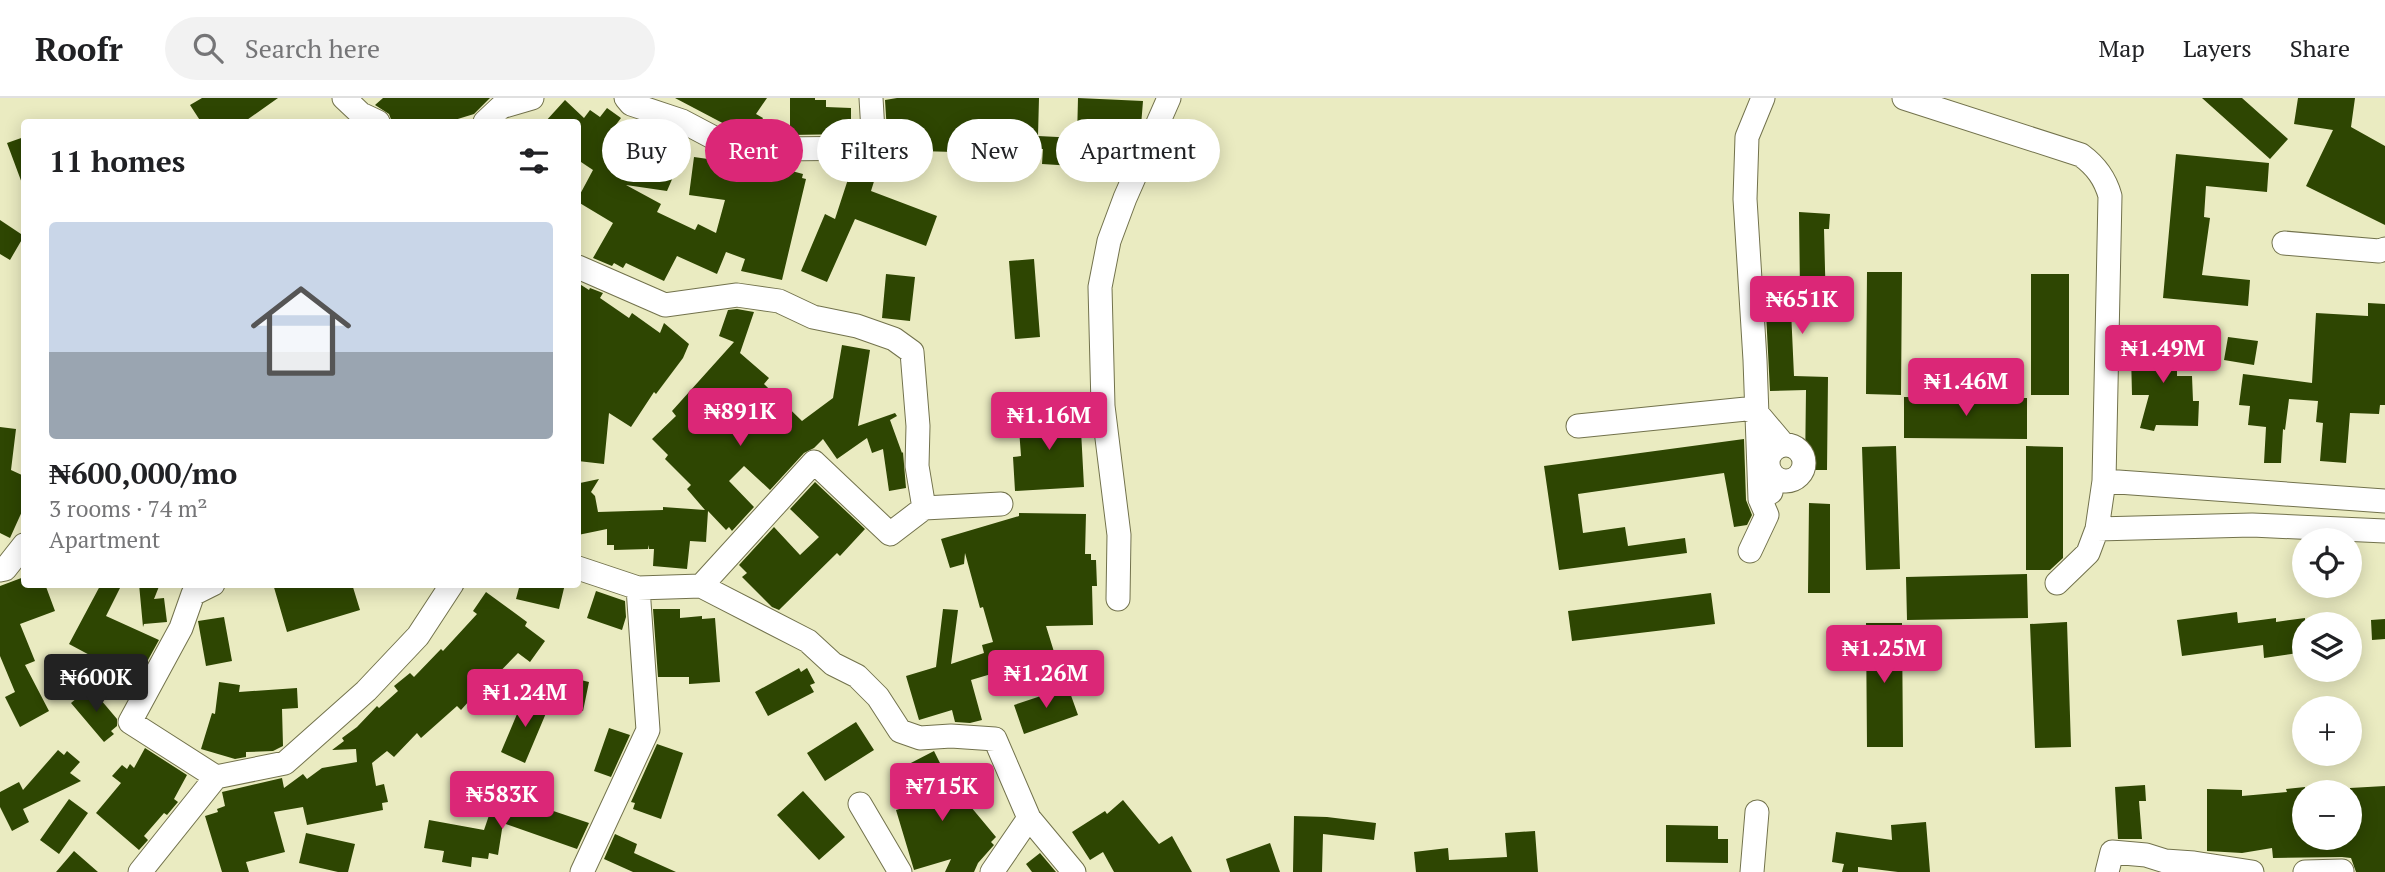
<!DOCTYPE html>
<meta charset="utf-8">
<style>
body{margin:0;font-family:"PT Serif",serif;background:#f2f2f2;color:#202124;height:100vh;display:flex;flex-direction:column;font-size:26px;white-space:nowrap}
*{box-sizing:border-box;margin:0}
p{font-size:23px;color:#757577}
.icon{flex:none;width:38px;height:38px;fill:none;stroke:currentColor;stroke-width:2;stroke-linecap:round;stroke-linejoin:round}
.map{position:relative;flex:1;overflow:hidden}
.drawer{position:absolute;left:21px;top:21px;width:560px;height:469px;display:flex;flex-direction:column;background:#fff;border-radius:7px;box-shadow:0 4px 18px #0003}
.drawer>*{flex:none}
.banner{position:absolute;left:602px;top:21px;width:665px;height:63px;display:flex;gap:14px}
.fabs{position:absolute;left:2292px;top:430px;display:grid;gap:14px}
.fabs a{display:grid;place-items:center;width:70px;height:70px;border-radius:50%;background:#fff;box-shadow:0 4px 18px #0003;font-size:35px}
.price{position:absolute;translate:-50% -60px;padding:0 16px;border-radius:7px;background:#db2777;color:#fff;font-size:23px;line-height:46px;filter:drop-shadow(0 2px 4px #0008)}
.price::after{content:'';position:absolute;left:50%;top:42px;width:21px;height:16px;margin-left:-10px;background:inherit;clip-path:polygon(0 0,100% 0,50% 100%)}
.price.selected{background:#222;color:#fff}
ul{padding:0;list-style:none}
li{display:grid;align-content:center;gap:14px;height:371px;padding:0 28px}
li+li{border-top:2px solid #e0e0e0}
li span{display:grid;place-items:center;height:217px;border-radius:7px;color:#555}
li>.icon{margin-inline-start:auto}
span .icon{width:126px;height:126px;fill:#fffc;stroke-width:1}
li b{font-size:30px}
h2{display:flex;justify-content:space-between;align-items:center;height:84px;padding:0 28px;font-size:30px}
.chip{padding:0 24px;border-radius:32px;background:#fff;box-shadow:0 4px 18px #0003;font-size:24px;line-height:63px}
.chip.selected{background:#db2777;color:#fff}
header{display:flex;align-items:center;gap:42px;box-sizing:border-box;height:98px;padding:0 35px;background:#fff;border-bottom:2px solid #e0e0e0}
header strong{font-size:33px}
nav{display:flex;gap:38px;margin-inline-start:auto;font-size:24px}
.search{width:490px;height:63px;background:#f2f2f2;display:flex;align-items:center;gap:18px;box-sizing:border-box;padding:0 24px;border-radius:38px;color:#757577;font-size:26px}
.map>svg:first-child{display:block}
</style>
<header>
<strong>Roofr</strong>
<div class="search"><svg class="icon" aria-label="search" viewBox="0 0 24 24"><circle cx="10" cy="10" r="6"/><path d="M15 15l6 6"/></svg>Search here</div>
<nav><a>Map</a><a>Layers</a><a>Share</a></nav>
</header>
<div class="map">
<svg width="2385" height="774" viewBox="0 0 2385 774">
<rect width="100%" height="100%" fill="#eaebc1"/>
<path fill="#2e4602" d="M202 0H278L244 24H201L190 7Z
M383 0H490L474 16 448 24H392L389 16 375 7Z
M675 0H767L756 16 763 20 756 33 732 30Z
M790 0H815V2H826V9L851 10V36L790 37Z
M897 0H1039L1038 38 1077 40 1078 0 1143 3 1141 28 1138 35 1123 34 1122 71 1042 66 1043 51 1008 50V48L977 49V53L954 54 920 53V46L888 50 885 2Z
M2202 0H2242L2288 41 2270 61Z
M2298 0H2355L2351 29 2385 48V127L2306 88 2333 32 2294 26Z
M565 2 584 20 590 12 600 19 607 10 621 20 615 28 656 45 658 38 685 51 667 93 626 87 661 106 657 114 695 132 698 126 716 135 725 102 689 97 694 59 722 63 721 65 755 74 758 64 803 76 802 80 806 81 782 182 741 173 745 161 726 154 717 176 677 158 664 183 626 165 623 170 614 165 612 168 593 160 613 125 578 104V100L593 72 578 62V24H545Z
M24 39V87L23 88 7 45Z
M2176 56 2269 65 2267 94 2206 88 2204 119 2210 120 2202 177 2250 182 2248 208 2163 200Z
M852 69 876 77 871 93 937 118 926 148 855 121 827 184 801 173 825 116 835 121Z
M1799 114 1830 116 1829 131H1824L1826 211 1791 212 1794 278 1828 279 1827 372H1805L1806 292 1770 293 1765 195 1800 194Z
M0 122 24 138 10 162 0 156Z
M1034 161 1040 239 1015 241 1009 163Z
M1867 174H1902L1901 297 1866 296Z
M886 176 915 179 910 223 882 220Z
M2031 176H2069V297H2031Z
M578 185 589 192 590 190 603 195 600 200 629 220 632 215 660 235 664 225 689 246 683 260 656 296 654 294 631 329 609 315 604 366 578 363Z
M2368 205 2385 206V307H2380L2379 316 2350 315 2346 365 2320 363 2323 325 2316 324 2318 303 2289 301 2285 332 2283 331 2281 365H2264L2266 329 2248 327 2250 308 2239 307 2243 276 2312 285 2316 215 2368 218Z
M737 211 754 214 740 255 769 280 764 286 802 323 833 300 842 247 870 252 858 328 895 315 897 318 890 322 902 355 903 354 906 390 889 393 883 351 872 355 867 340 837 361 823 341 814 350 804 355 770 392 744 368 729 383 754 409 732 433 729 429 726 432 708 413 706 444 690 443 687 471 653 468 654 451H649V447L648 451 614 452V447H607V431L578 437V383L580 385 599 381 591 394 595 398 598 414 663 412V409L705 412 687 391 691 387 665 361 668 357 652 341 676 318 672 313 734 244 719 238 728 212Z
M2228 239 2258 243 2254 267 2224 262Z
M2139 240H2177V278H2192L2193 303H2199L2198 328 2156 327 2154 333 2140 330 2149 297H2132L2131 256H2139Z
M1904 299 2027 300V341L1904 340Z
M1080 313 1084 389 1015 393 1013 359 1021 358 1018 317Z
M0 329 16 331 11 372 24 378V409L10 440 0 435Z
M1744 341 1746 402 1752 417 1747 427 1734 429 1724 375 1578 396 1583 435 1625 429 1628 448 1685 440 1687 455 1559 472 1544 368Z
M1896 348 1900 471 1866 472 1862 349Z
M2026 348 2063 349V460L2050 472H2026Z
M815 384 865 431 840 458 837 455 779 512 772 509 742 479 747 475 739 467 774 429 800 457 819 439 790 411Z
M1809 405 1830 406V495H1808Z
M1019 415 1086 416 1085 456H1091V462H1096L1097 488H1092L1093 527 1046 528 1055 557 971 582 982 622 970 625 955 624 952 612 919 622 906 578 936 569 943 511 958 512 951 566 984 555 982 547 993 544 983 509 980 510 965 455 964 466 950 470 941 441 1019 418Z
M2027 476 2028 520 1907 522 1906 479Z
M24 479V486H45L55 513 20 526 35 563 25 567 49 613 20 629 5 599 15 594 0 558V488Z
M101 486H122L106 518 159 542 127 600 87 578 97 561 69 546Z
M139 486H160L154 501 164 500 167 524 144 526 143 529Z
M273 486H352L360 512 287 534Z
M520 486H565L559 511 516 501Z
M596 493 625 503 626 519 622 532 587 520Z
M486 494 527 524 525 528 545 543 530 564 518 555 490 584 488 582 461 612 457 608 421 640 417 635 394 659 387 653 372 665 376 688 384 686 388 704 382 705 383 712 307 727 303 709 274 714 285 754 246 764 249 774H222L205 718 218 714 217 711 225 708 222 694 282 680 284 690 303 676 307 681 322 670 357 664 356 651 332 652 344 643 342 640 357 629 377 608 379 610 398 593 394 588 410 575 414 579 441 551 443 553 477 516 473 513Z
M1711 495 1715 526 1572 543 1568 513Z
M653 511H680V520L702 518V521L715 520 720 584 689 586V579H658Z
M2237 514 2238 525 2276 520V524L2305 520V554L2264 560 2263 547 2182 558 2177 522Z
M224 519 232 563 206 568 198 523Z
M2385 521V541L2372 542 2371 522Z
M2067 524 2071 649 2035 650 2030 526Z
M1866 525H1902L1903 649H1867Z
M799 570 801 574 807 570 815 585 810 587 814 594 768 618 755 594Z
M552 575 589 584 583 613 545 604Z
M219 584 240 587 239 594 297 590 298 610 282 611 283 648 273 653 246 654V659L235 661 201 651 212 615 215 616Z
M90 589 117 621V628L111 633 114 636 104 644 71 605Z
M1068 589 1078 617 1024 636 1014 607Z
M525 597 549 608 525 665 501 654Z
M856 624 874 652 825 683 807 655Z
M609 630 630 637 611 679 594 673Z
M657 646 683 655 661 721 633 711 635 705 631 704Z
M145 650 187 677 174 701 178 704 167 717 164 715 144 738 148 742 139 752 96 715 121 685 112 678 122 667 127 671 130 666 134 670Z
M58 652 64 657 67 653 80 664 70 675 81 683 23 711 29 724 12 733 0 709V694L19 684 23 692Z
M934 653 961 707 966 703 996 739 991 744 994 747 978 765 974 774H945L951 761 914 772 896 712 924 703 907 667Z
M2145 687 2146 703H2139L2142 741H2118L2115 689Z
M2385 688V774H2356L2351 760 2342 759 2273 760 2272 750 2242 755 2207 753V691L2242 692V698L2287 694 2286 691 2305 689V740H2350V690Z
M803 693 845 739 819 762 777 717Z
M497 694 589 725 577 751 503 725 498 757 489 755 488 761 472 759 471 769 442 764 444 753 424 750 429 722 484 732Z
M69 701 88 715 59 756 40 742Z
M1123 702 1159 746 1172 738 1192 774H1114L1103 754 1090 762 1072 734 1105 713 1107 716Z
M1294 718 1327 719 1376 725 1374 742 1323 736 1322 774H1293Z
M1926 724 1930 774H1898L1858 769V774H1842L1844 766 1832 764 1836 734 1892 742 1891 727Z
M1666 727 1718 728V741H1728V765L1666 764Z
M1535 733 1538 774H1416L1414 754 1448 750 1449 762 1507 759 1505 735Z
M306 735 355 746 348 774H338L299 765Z
M615 736 637 746 634 755 676 774H633L604 761Z
M1270 745 1280 774H1230L1226 761Z
M74 753 98 774H56Z
M1040 755 1056 774H1032L1026 766Z"/>
<g fill="none" stroke-linecap="round" stroke-linejoin="round">
<defs>
<path id="minor" d="M344 0 361 16 378 24
M626 0 631 6 682 23 718 42 778 51 874 50 871 0
M1904 0 2081 57C2096 68 2105 80 2110 98L2104 383 2097 431 2088 455 2057 485
M485 24 501 9 532 0
M2284 145 2379 153 2385 151
M578 169 665 207 737 197 779 203 813 219 857 228 894 241 912 254 918 328 917 368 924 410
M1578 328 1746 311 1757 315 1784 347
M1768 365a18 18 0 1 1 36 0a18 18 0 1 1-36 0Z
M2104 383 2385 403
M1760 401 1755 262 1745 101 1747 39 1763 0
M2097 431 2252 427 2385 433
M1750 453 1767 417 1760 401 1771 394
M578 470 638 490 701 488 808 543 833 566 857 578 878 599 900 633 920 640 951 638 995 641 1029 720 1074 774
M0 472 5 471 24 447
M213 486 193 496 181 530 130 624 216 679
M701 488 814 364 890 436 924 410 1001 406
M1118 501 1119 437 1103 308 1100 189 1109 143 1125 100 1169 0
M860 706 900 774
M140 774 216 679 285 665 366 593 418 538 452 486
M582 774 648 632 638 490
M992 774 1029 720
M1752 774 1757 714
M2107 774 2112 754 2146 757 2165 763 2194 765 2252 774
M2305 774 2342 773"/>
</defs>
<use href="#minor" stroke="#72724c" stroke-width="25"/>
<use href="#minor" stroke="#fff" stroke-width="23"/>
</g>
</svg>
<div class="fabs">
<a><svg class="icon" aria-label="locate" viewBox="0 0 24 24"><circle cx="12" cy="12" r="6"/><path d="M12 2v4M12 18v4M2 12h4M18 12h4"/></svg></a>
<a><svg class="icon" aria-label="layers" viewBox="0 0 24 24"><path d="M12 4l9 5-9 5-9-5zM3 14l9 5 9-5"/></svg></a>
<a>+</a>
<a>−</a>
</div>
<b class="price" style="left:1802px;top:238px">₦651K</b>
<b class="price" style="left:2163px;top:287px">₦1.49M</b>
<b class="price" style="left:1966px;top:320px">₦1.46M</b>
<b class="price" style="left:740px;top:350px">₦891K</b>
<b class="price" style="left:1049px;top:354px">₦1.16M</b>
<b class="price" style="left:1884px;top:587px">₦1.25M</b>
<b class="price" style="left:1046px;top:612px">₦1.26M</b>
<b class="price selected" style="left:96px;top:616px">₦600K</b>
<b class="price" style="left:525px;top:631px">₦1.24M</b>
<b class="price" style="left:942px;top:725px">₦715K</b>
<b class="price" style="left:502px;top:733px">₦583K</b>
<div class="banner">
<a class="chip">Buy</a>
<a class="chip selected">Rent</a>
<a class="chip">Filters</a>
<a class="chip">New</a>
<a class="chip">Apartment</a>
</div>
<section class="drawer">
<h2>11 homes<svg class="icon" aria-label="filters" viewBox="0 0 24 24"><path d="M4 7h16M4 17h16"/><circle cx="9" cy="7" r="2"/><circle cx="15" cy="17" r="2"/></svg></h2>
<ul>
<li><span style="background:linear-gradient(#c9d6e8 60%,#9aa5b1 0)"><svg class="icon" aria-label="home" viewBox="0 0 24 24"><path d="M3 11l9-7 9 7M6 9v11h12V9"/></svg></span><div><b>₦600,000/mo</b><p>3 rooms · 74 m²</p><p>Apartment</p></div></li>
</ul>
</section>
</div>
